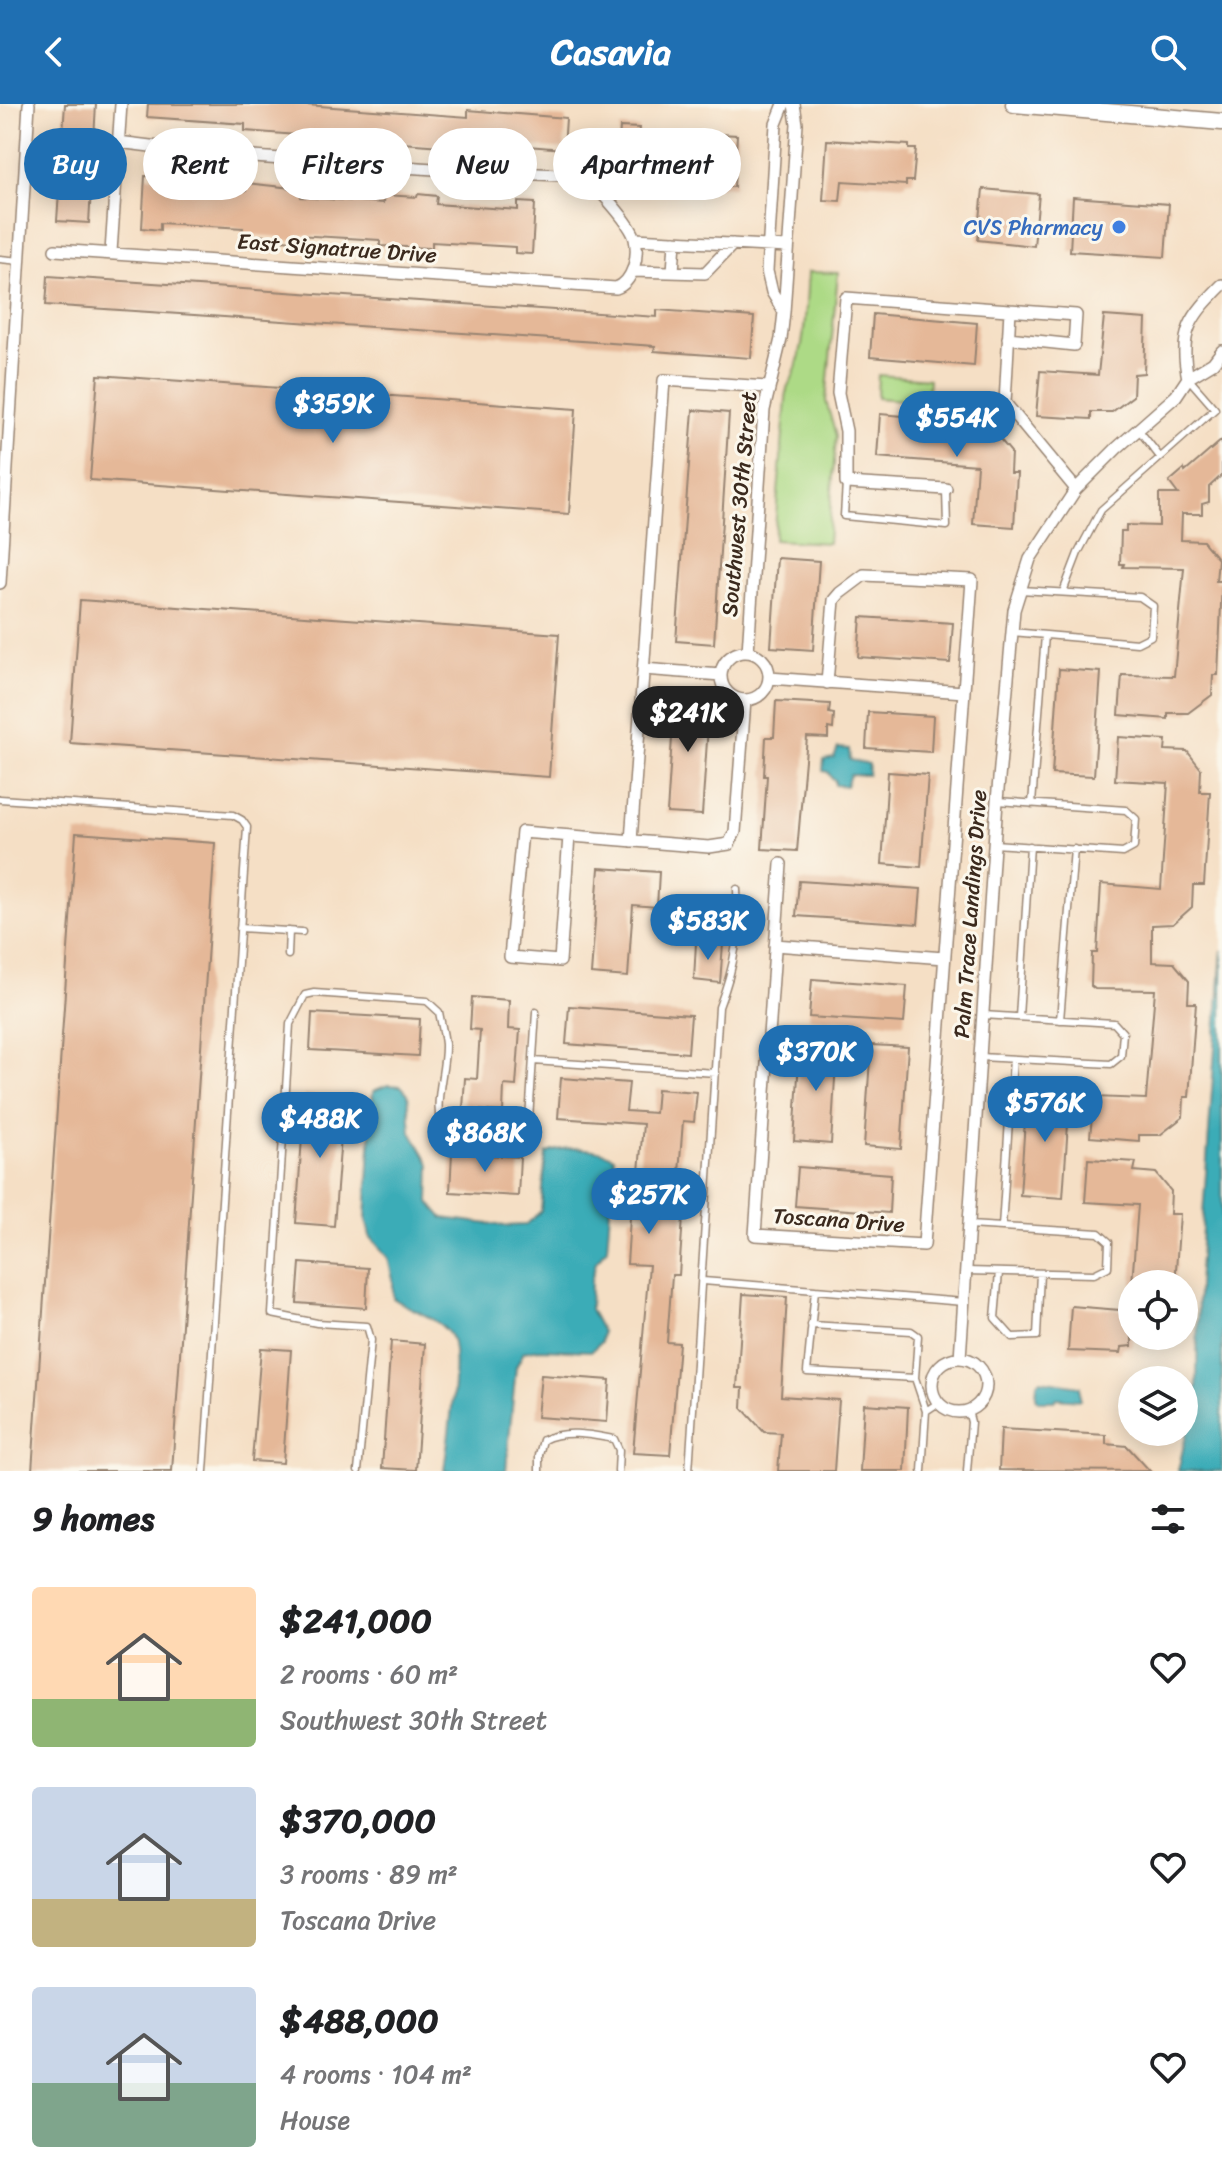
<!DOCTYPE html>
<meta charset="utf-8">
<style>
body{margin:0;font-family:Sriracha,sans-serif;background:#f6f6f6;color:#202124;height:100vh;display:flex;flex-direction:column;font-size:30px;white-space:nowrap}
*{box-sizing:border-box;margin:0}
p{font-size:26px;color:#757577}
.icon{flex:none;width:44px;height:44px;fill:none;stroke:currentColor;stroke-width:2;stroke-linecap:round;stroke-linejoin:round}
.map{position:relative;height:1367px;overflow:hidden}
.panel{display:flex;flex-direction:column;background:#fff;flex:1}
.panel>*{flex:none}
.guide{position:absolute;left:24px;top:24px;width:800px;height:72px;display:flex;gap:16px}
.controls{position:absolute;left:1118px;top:1166px;display:grid;gap:16px}
.controls a{display:grid;place-items:center;width:80px;height:80px;border-radius:50%;background:#fff;box-shadow:0 4px 20px #0003;font-size:40px}
.price{position:absolute;translate:-50% -68px;padding:0 18px;border-radius:28px;background:#1f6fb2;color:#fff;font-size:26px;line-height:52px;filter:drop-shadow(0 2px 4px #0008)}
.price::after{content:'';position:absolute;left:50%;top:48px;width:24px;height:18px;margin-left:-12px;background:inherit;clip-path:polygon(0 0,100% 0,50% 100%)}
.price.selected{background:#222;color:#fff}
ul{padding:0;list-style:none}
li{display:flex;align-items:center;gap:24px;height:200px;padding:0 32px}
li span{display:grid;place-items:center;flex:none;width:224px;height:160px;border-radius:8px;color:#555}
li>.icon{margin-inline-start:auto}
span .icon{width:96px;height:96px;fill:#fffc;stroke-width:1}
li b{font-size:34px}
h2{display:flex;justify-content:space-between;align-items:center;height:96px;padding:0 32px;font-size:34px}
.chip{padding:0 28px;border-radius:36px;background:#fff;box-shadow:0 4px 20px #0003;font-size:28px;line-height:72px}
.chip.selected{background:#1f6fb2;color:#fff}
header{display:flex;justify-content:space-between;align-items:center;height:104px;padding:0 32px;background:#1f6fb2;color:#fff;font-size:36px;font-weight:800}
.map>svg:first-child{display:block}
</style>
<header><svg class="icon" aria-label="back" viewBox="0 0 24 24"><path d="M15 5l-7 7 7 7"/></svg>Casavia<svg class="icon" aria-label="search" viewBox="0 0 24 24"><circle cx="10" cy="10" r="6"/><path d="M15 15l6 6"/></svg></header>
<div class="map">
<svg width="1222" height="1367" viewBox="0 0 1222 1367">
<rect width="100%" height="100%" fill="#fbf7ec"/>
<filter id="ink" filterUnits="userSpaceOnUse"><feTurbulence type="fractalNoise" baseFrequency=".0125" numOctaves="2"/><feDisplacementMap in="SourceGraphic" scale="16" xChannelSelector="R" yChannelSelector="G"/><feConvolveMatrix kernelMatrix="1 2 1 2 8 2 1 2 1" color-interpolation-filters="sRGB"/></filter>
<filter id="wash" filterUnits="userSpaceOnUse"><feTurbulence type="fractalNoise" baseFrequency=".006" numOctaves="4" result="noise"/><feDisplacementMap in="SourceGraphic" scale="32" xChannelSelector="R" yChannelSelector="G"/><feGaussianBlur stdDeviation="1.8" result="paint"/><feColorMatrix in="noise" values="0 0 0 0 0 0 0 0 0 0 0 0 0 0 0 0 0 1.4 0 .05"/><feComposite in="paint" operator="in"/></filter>
<g filter="url(#wash)">
<rect width="100%" height="100%" fill="#f5dfc5"/>
<path fill="#adda86" stroke="#748252" stroke-width="2" d="M808 168 838 169 826 297 836 332 828 439 774 436 787 284C807 249 805 207 808 168Z
M878 271 929 275 927 298 877 294Z"/>
<path fill="#3bacb7" stroke="#3b6b6a" stroke-width="2" d="M838 644 849 645 850 656 869 660 868 671H850L846 682 835 681V676L832 675 828 668 823 667 824 656 834 654Z
M1222 846V1367H1178L1197 1282 1198 1181Z
M388 981 401 982 408 990 411 1028 430 1060 429 1098 443 1114 505 1122 526 1121 541 1107 546 1050C563 1041 598 1043 614 1053L607 1144 596 1158 591 1177 590 1205 602 1228 601 1238 591 1247 539 1245 524 1248 516 1263 506 1367H444C447 1340 462 1251 450 1231 438 1213 410 1206 393 1194V1176L388 1154 370 1132 366 1115 373 987Z
M1040 1276 1080 1282V1296L1057 1294 1054 1297H1039L1036 1293 1037 1280Z"/>
<g id="blocks">
<path fill="#e5b898" d="M65 0H96L89 119 57 117Z
M148 0H292L468 13V6L566 14 564 45 455 36 454 43 245 27V20L147 13Z
M620 23 639 24 638 33 720 38 721 30 737 31 734 83 717 82V76L634 70V76L616 75Z
M827 36 909 41V45H916L913 77H906V81L842 77 840 97 823 96Z
M145 72 164 73V82L246 87V79L301 85V93L383 99 384 91 417 93 418 90 437 92 436 100 518 106V98L535 99 532 150 515 149V143L432 138V144L380 142V136L297 131V137L279 136V133L242 130 243 124 160 119V126L142 124Z
M983 85 1039 90 1034 142 978 136Z
M1073 93 1169 100 1165 153 1070 147Z
M48 172 657 213V206L754 213 751 254 654 247 655 242 46 201Z
M873 210 977 219 974 262 870 253Z
M1104 212 1146 215 1144 269 1134 270 1133 292 1112 308H1091V315L1036 312 1040 267 1098 271Z
M98 271 576 305 569 410 90 376Z
M693 306 729 309 714 540 676 537Z
M880 310 973 318V326L994 328 1011 348 1010 369H1017L1014 423 973 420 977 361 877 353Z
M1222 336V371L1209 383V398L1202 400V410H1182L1181 436 1203 437 1218 455 1216 477H1222L1218 571H1213L1212 591 1188 609H1168V615L1119 611 1122 571 1174 572 1184 464 1123 463 1124 460H1120L1121 427H1126V421L1159 422V390H1178L1169 378 1184 365 1185 368Z
M777 454 819 457 813 546 771 543Z
M80 496 559 530 549 673 70 639Z
M861 513 953 519 950 559 858 553Z
M1059 565 1101 568 1094 672 1052 670Z
M675 589 710 592 702 711 667 709Z
M776 597 830 600 829 609 834 610 833 625 828 624V634L807 633 797 747 762 745 767 672H764L766 633H774Z
M868 608 933 612 931 648 866 644Z
M1118 633 1166 636 1165 646 1187 647 1201 665 1200 688H1210L1204 781H1193L1192 803 1173 820 1152 821V858L1174 859 1189 877 1188 899H1196L1189 993H1184L1183 1013 1160 1031H1139V1037L1090 1033 1094 993 1146 995 1155 886 1095 885 1091 882 1092 849H1097L1101 780 1161 785 1168 679 1115 676Z
M888 668 928 671 921 763 882 760Z
M76 729 215 739 172 1367H32Z
M599 764 659 768 657 803 633 801 628 873 591 870Z
M799 777 921 785 918 820 796 812Z
M696 838 723 840 720 879 694 876Z
M812 875 907 882 904 919 809 913Z
M472 893 509 896 508 925 520 926 516 982 504 981 503 1008 463 1005 465 974 477 975 480 926 470 925Z
M569 902 691 911 688 949 566 940Z
M312 909 420 915 418 952 310 946Z
M800 939 837 941 831 1040 794 1037Z
M871 941 908 943 901 1045 864 1042Z
M561 974 629 979 626 1007 655 1009 657 985 697 988 694 1018 683 1017 679 1069 690 1070 688 1099H684L679 1171H672L667 1238 679 1239 670 1351 633 1349 649 1161 627 1160 630 1113 650 1114 653 1069 639 1068 643 1020 558 1014Z
M1027 987 1070 990 1063 1094 1020 1091Z
M305 991 344 994 334 1122 296 1119Z
M452 1049 520 1053 518 1092 450 1088Z
M1088 1055 1136 1058 1134 1067 1156 1069 1171 1087 1170 1110H1180L1175 1180H1132L1138 1101 1085 1098Z
M798 1063 891 1070 889 1109 795 1102Z
M300 1159 368 1164 366 1204 297 1199Z
M743 1190 787 1193 781 1292 839 1296 834 1367H778L781 1329 764 1328 742 1304 743 1284H737Z
M1071 1202 1132 1207V1242L1122 1243 1121 1249 1068 1247Z
M391 1237 425 1240 416 1366 382 1364Z
M261 1244 291 1246 283 1359 252 1357Z
M541 1271 610 1276 607 1318 537 1313Z
M864 1300 908 1303 905 1367H860Z
M1001 1325 1106 1331V1340L1127 1342 1150 1367 999 1366Z"/>
</g>
</g>
<g filter="url(#ink)">
<use href="#blocks" fill-opacity="0" stroke="#988472" stroke-width="2"/>
<g fill="none" stroke-linecap="round" stroke-linejoin="round">
<defs>
<path id="service" d="M0 155 20 157
M1138 325 1160 353
M846 379 844 412 947 422 946 386
M1063 488 1078 449 1101 406 1215 305 1188 274
M1012 528 1137 539 1151 532 1153 502 1140 493 1020 486
M0 695 233 711 242 716 247 723 204 1367
M1032 700 1045 531
M994 740 1123 749 1134 743 1136 715 1126 706 997 697
M240 824 302 828
M288 851 289 827
M1019 913 1030 742
M1060 916 1074 745
M980 953 1111 960 1121 952 1123 929 1114 919 983 911
M533 957 716 969
M1002 1123 1013 955
M967 1167 1094 1170 1108 1163 1109 1138 1099 1129 969 1121
M999 1168 995 1214 1012 1233 1037 1232 1040 1169
M703 1177 964 1198
M811 1221 911 1227 918 1232 915 1274 807 1268 815 1186
M915 1274 926 1307
M358 1367 371 1236 367 1222 317 1219 272 1210 290 920 305 891 314 889 427 897 439 908C441 919 444 930 445 940 446 970 430 1003 445 1030L515 1035 526 1025 529 1015 536 908
M539 1367V1351L543 1336C564 1325 592 1331 614 1335L619 1346 618 1367
M689 1367 719 903C736 859 739 832 737 785
M922 1367 926 1307 938 1299
M967 1367 971 1318 968 1307"/>
<path id="minor" d="M784 0 776 20 767 167 772 188 784 208
M635 135 788 143
M55 146 616 184C633 178 639 153 635 135 632 121 595 79 582 72L449 66 223 51 118 38
M111 148 121 0
M632 167 705 169 733 140
M673 168 675 137
M1010 206 1005 299 1076 385
M1188 274C1178 228 1191 212 1222 181
M946 385 846 379V327L838 289 846 194 1076 211 1074 241 1008 234
M0 479 29 0
M748 548 764 306 781 235 784 208 797 20 794 0
M721 572a24 24 0 1 1 48 0a24 24 0 1 1-48 0Z
M643 565 721 571
M769 574 964 588
M569 732 560 857 510 853 522 728 709 743 729 740 735 728 745 596
M631 737 664 276 767 283
M781 760 755 1131 924 1141 972 476 864 471 840 489 834 496 827 579
M775 841 944 854
M932 1281a27 27 0 1 1 54 0a27 27 0 1 1-54 0Z
M960 1254 997 697 1014 506 1030 455 1076 385 1117 344 1176 292 1188 274 1213 259 1222 247"/>
<path id="secondary" d="M1014 0 1222 18"/>
</defs>
<use href="#service" stroke="#988472" stroke-width="9"/>
<use href="#minor" stroke="#988472" stroke-width="14"/>
<use href="#secondary" stroke="#988472" stroke-width="19"/>
<use href="#service" stroke="#fff" stroke-width="6"/>
<use href="#minor" stroke="#fff" stroke-width="11"/>
<use href="#secondary" stroke="#fff" stroke-width="16"/>
</g>
</g>
<circle fill="#3f7fe0" stroke="#fbf7ec" stroke-width="3" cx="1119" cy="123" r="8"/>
<g text-anchor="middle" dominant-baseline="central" stroke-width="6" stroke-linejoin="round" paint-order="stroke">
<g font-size="22" fill="#366cbe" stroke="#fbf7ec" text-anchor="end">
<text x="1103" y="123">CVS Pharmacy</text>
</g>
<g font-size="22" fill="#3b2a1e" stroke="#fbf7ec">
<text transform="translate(337 144) rotate(4)">East Signatrue Drive</text>
<text transform="translate(739 400) rotate(-85)">Southwest 30th Street</text>
<text transform="translate(970 810) rotate(-86)">Palm Trace Landings Drive</text>
<text transform="translate(839 1116) rotate(4)">Toscana Drive</text>
</g>
</g>
</svg>
<div class="controls">
<a><svg class="icon" aria-label="locate" viewBox="0 0 24 24"><circle cx="12" cy="12" r="6"/><path d="M12 2v4M12 18v4M2 12h4M18 12h4"/></svg></a>
<a><svg class="icon" aria-label="layers" viewBox="0 0 24 24"><path d="M12 4l9 5-9 5-9-5zM3 14l9 5 9-5"/></svg></a>
</div>
<b class="price" style="left:333px;top:341px">$359K</b>
<b class="price" style="left:957px;top:355px">$554K</b>
<b class="price selected" style="left:688px;top:650px">$241K</b>
<b class="price" style="left:708px;top:858px">$583K</b>
<b class="price" style="left:816px;top:989px">$370K</b>
<b class="price" style="left:1045px;top:1040px">$576K</b>
<b class="price" style="left:320px;top:1056px">$488K</b>
<b class="price" style="left:485px;top:1070px">$868K</b>
<b class="price" style="left:649px;top:1132px">$257K</b>
<div class="guide">
<a class="chip selected">Buy</a>
<a class="chip">Rent</a>
<a class="chip">Filters</a>
<a class="chip">New</a>
<a class="chip">Apartment</a>
</div>
</div>
<section class="panel">
<h2>9 homes<svg class="icon" aria-label="filters" viewBox="0 0 24 24"><path d="M4 7h16M4 17h16"/><circle cx="9" cy="7" r="2"/><circle cx="15" cy="17" r="2"/></svg></h2>
<ul>
<li><span style="background:linear-gradient(#ffd9b3 70%,#8fb573 0)"><svg class="icon" aria-label="home" viewBox="0 0 24 24"><path d="M3 11l9-7 9 7M6 9v11h12V9"/></svg></span><div><b>$241,000</b><p>2 rooms · 60 m²</p><p>Southwest 30th Street</p></div><svg class="icon" aria-label="heart" viewBox="0 0 24 24"><path d="M12 20l-8-8c-3-5 5-10 8-4 3-6 11-1 8 4z"/></svg></li>
<li><span style="background:linear-gradient(#c9d6e8 70%,#c2b280 0)"><svg class="icon" aria-label="home" viewBox="0 0 24 24"><path d="M3 11l9-7 9 7M6 9v11h12V9"/></svg></span><div><b>$370,000</b><p>3 rooms · 89 m²</p><p>Toscana Drive</p></div><svg class="icon" aria-label="heart" viewBox="0 0 24 24"><path d="M12 20l-8-8c-3-5 5-10 8-4 3-6 11-1 8 4z"/></svg></li>
<li><span style="background:linear-gradient(#c9d6e8 60%,#7fa58c 0)"><svg class="icon" aria-label="home" viewBox="0 0 24 24"><path d="M3 11l9-7 9 7M6 9v11h12V9"/></svg></span><div><b>$488,000</b><p>4 rooms · 104 m²</p><p>House</p></div><svg class="icon" aria-label="heart" viewBox="0 0 24 24"><path d="M12 20l-8-8c-3-5 5-10 8-4 3-6 11-1 8 4z"/></svg></li>
</ul>
</section>
